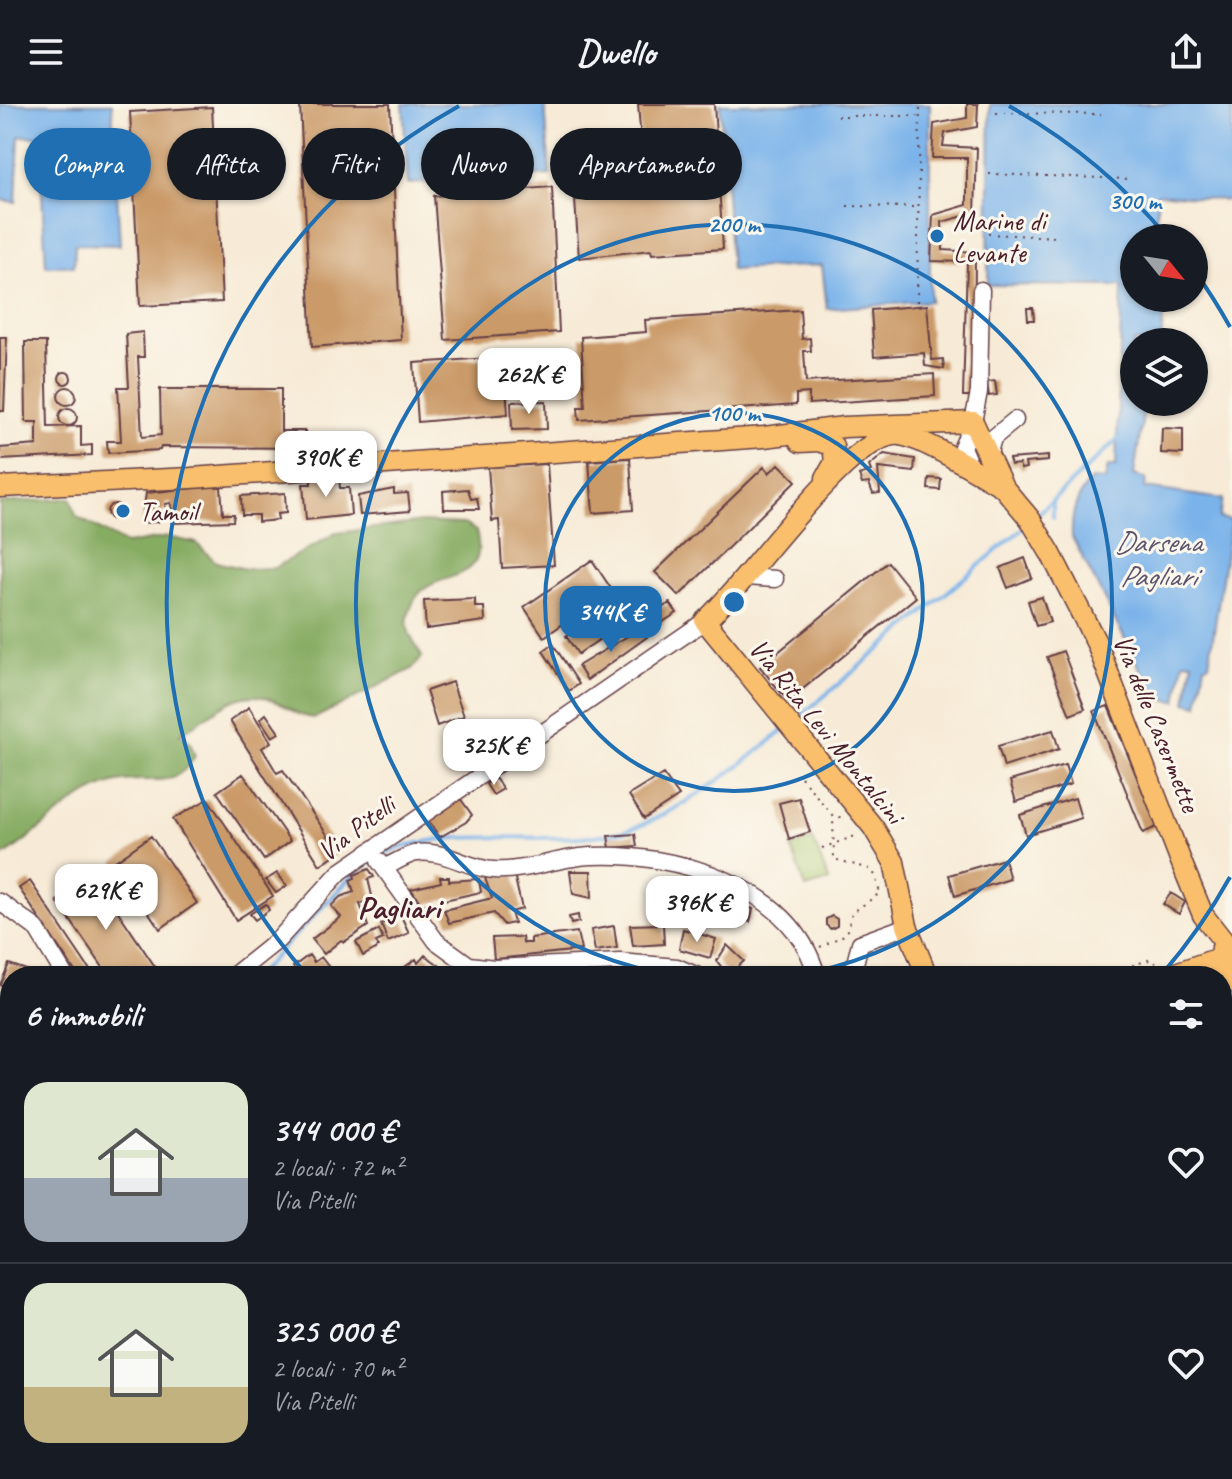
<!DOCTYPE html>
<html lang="it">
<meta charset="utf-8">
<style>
body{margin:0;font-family:Caveat,sans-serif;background:#20242c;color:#f1f3f6;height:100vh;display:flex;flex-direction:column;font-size:30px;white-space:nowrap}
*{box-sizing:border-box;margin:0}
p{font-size:26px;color:#9ea1a6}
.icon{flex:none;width:44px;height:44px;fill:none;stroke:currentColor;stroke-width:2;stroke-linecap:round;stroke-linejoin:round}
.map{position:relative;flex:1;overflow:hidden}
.side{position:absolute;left:0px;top:862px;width:1232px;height:514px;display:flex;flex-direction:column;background:#171b24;border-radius:32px 32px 0 0;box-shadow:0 2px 6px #0004}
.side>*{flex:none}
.hud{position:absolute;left:24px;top:24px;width:800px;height:72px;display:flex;gap:16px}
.needle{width:52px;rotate:120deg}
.tools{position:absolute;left:1120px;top:120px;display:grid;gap:16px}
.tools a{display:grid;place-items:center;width:88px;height:88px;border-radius:50%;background:#171b24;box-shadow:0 2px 6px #0004;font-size:40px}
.price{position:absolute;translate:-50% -68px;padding:0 18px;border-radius:16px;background:#fff;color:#222;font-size:26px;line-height:52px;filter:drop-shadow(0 2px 4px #0008)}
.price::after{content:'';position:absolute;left:50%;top:48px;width:24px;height:18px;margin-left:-12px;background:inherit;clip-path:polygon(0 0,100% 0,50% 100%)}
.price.active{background:#1f6fb2;color:#fff}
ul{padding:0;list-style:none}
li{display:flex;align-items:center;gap:24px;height:200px;padding:0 24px}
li+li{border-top:2px solid #363941}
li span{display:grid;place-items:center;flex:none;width:224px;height:160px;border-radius:24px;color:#555}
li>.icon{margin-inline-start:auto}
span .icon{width:96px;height:96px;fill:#fffc;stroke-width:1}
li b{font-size:34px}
h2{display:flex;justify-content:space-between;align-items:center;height:96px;padding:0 24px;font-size:34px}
.pill{padding:0 28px;border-radius:36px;background:#171b24;box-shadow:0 2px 6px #0004;font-size:28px;line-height:72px}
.pill.active{background:#1f6fb2;color:#fff}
header{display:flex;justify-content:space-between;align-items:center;height:104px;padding:0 24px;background:#171b24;font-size:36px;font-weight:600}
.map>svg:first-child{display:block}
</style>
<header><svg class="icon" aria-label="menu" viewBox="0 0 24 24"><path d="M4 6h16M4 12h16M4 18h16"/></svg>Dwello<svg class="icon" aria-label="share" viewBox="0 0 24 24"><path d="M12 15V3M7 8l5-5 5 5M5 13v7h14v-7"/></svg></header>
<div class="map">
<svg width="1232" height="1375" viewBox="0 0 1232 1375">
<rect width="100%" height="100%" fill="#fbf7ec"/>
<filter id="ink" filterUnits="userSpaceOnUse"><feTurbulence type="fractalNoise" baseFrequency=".0125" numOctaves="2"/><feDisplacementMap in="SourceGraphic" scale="16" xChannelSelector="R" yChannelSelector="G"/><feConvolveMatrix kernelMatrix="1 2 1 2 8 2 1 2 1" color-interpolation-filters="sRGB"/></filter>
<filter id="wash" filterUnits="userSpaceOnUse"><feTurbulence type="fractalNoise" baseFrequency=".006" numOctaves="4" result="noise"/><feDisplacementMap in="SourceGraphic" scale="32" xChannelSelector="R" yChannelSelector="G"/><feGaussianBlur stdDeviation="1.8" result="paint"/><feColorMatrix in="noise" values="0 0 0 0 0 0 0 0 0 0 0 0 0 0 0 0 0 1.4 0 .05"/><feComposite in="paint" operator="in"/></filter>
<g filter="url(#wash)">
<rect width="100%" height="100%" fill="#f7ebd7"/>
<path fill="#a9c870" stroke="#7a744e" stroke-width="2" d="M813 735 829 777 806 784 791 743Z"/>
<path fill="#86ac62" stroke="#686646" stroke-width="2" d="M71 394 76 412 126 440 168 433 196 439 216 458 246 465 274 464 336 429 422 418 464 420 476 427C492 487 427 461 412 501 409 508 406 518 408 525 410 534 418 544 422 553L412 565 315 614C298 613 291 604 275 597 235 579 212 614 179 630L190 638 195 652C173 690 147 669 113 679 71 691 37 732 0 754V399Z
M1222 1057 1232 1059V1375H699L704 1366H1222Z
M0 1208 10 1209V1366H93L99 1375H0Z
M226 1366H545L544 1375H222Z"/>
<path fill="#7ab3ea" stroke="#62698a" stroke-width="2" d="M0 0H112L120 141 75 140 74 162H46L39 33 19 32 16 98 1 96Z
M403 0H545L550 71 408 80Z
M720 0H930V197L827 205 822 161 731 166Z
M990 0H1232V97L1158 89 1155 134H1134V194H1165L1161 238H1134V298H1145L1134 371 1146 375 1145 384 1223 395 1219 414 1231 416 1209 560 1205 561 1198 601 1186 598 1193 558 1184 557 1177 597 1156 595 1072 433C1071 408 1076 394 1091 375L1105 376 1108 362H1116L1122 182 988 181Z"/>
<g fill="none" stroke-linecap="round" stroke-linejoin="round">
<path stroke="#7ab3ea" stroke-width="4" d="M1053 398V413
M1037 411 1120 333
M796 616 1028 420
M380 751C454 719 539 743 616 729 667 719 746 658 786 624
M256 872 356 768 373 756
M0 1014 10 1009
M195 1366 196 1375"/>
</g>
<g id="blocks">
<path fill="#ca9a68" d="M310 0H390L401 236 312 243 300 1Z
M638 0H714L723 145 652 150 651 146 579 154 575 96 645 87Z
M967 0H978L977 23 945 29 943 42 977 44 975 109 942 118 943 146 975 148 974 292H963L967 158 931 157 933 111 967 101V54H932L934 20 967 14Z
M212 3 222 198 140 202 130 8Z
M552 83 559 228 445 236 434 92Z
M927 201 932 256 943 255 944 265 925 262 924 249 874 253 871 206Z
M1027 204H1033L1034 216H1028Z
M800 206 802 235 810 234 811 247H804L806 278 934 270 935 292 809 300V289L796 290V301L579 316 578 303H585L581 233 646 228 645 216Z
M143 228 144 253H138L142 333 161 331 160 285H281V327H305V344L161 343 160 346 108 349 107 337H121L118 283H129L126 230Z
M0 233H7L4 307H0Z
M25 238H46L48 323 81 322V342L92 341V351L0 356V344L37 341V318H26Z
M504 253 508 310 418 318 414 259Z
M59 274a6 6 0 1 1 12 0a6 6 0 1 1-12 0Z
M995 277 997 291 989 292 987 278Z
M58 292a9 9 0 1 1 18 0a9 9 0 1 1-18 0Z
M546 297 547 325 512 326 511 298Z
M59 313a9 9 0 1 1 18 0a9 9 0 1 1-18 0Z
M1162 324 1183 325V350L1161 349Z
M884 350 915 355 914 368 878 364 880 389 873 390 869 379 862 380 859 371 871 367 869 362Z
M1048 352V357L1025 359 1026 364 1021 365 1019 360 1011 361 1009 355Z
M630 354 633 406 593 409 589 357Z
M547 360 554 461 502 464 499 416 492 417 488 363Z
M779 360 796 377 679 492 655 468 764 363 769 369Z
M311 374H339L340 384H349L351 411 306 416 303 380H311Z
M929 374 941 375 940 386 928 385Z
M212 382 221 383 223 410H234L233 417 173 419 171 399 165 400 166 406 157 411 158 418 142 419 146 389Z
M394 385V390L408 389 410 407 360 411 358 392Z
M468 385 471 395 477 394 479 405H444L443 387Z
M285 389 286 409 277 410 278 416 258 418V411H242L241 392Z
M107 408a8 8 0 1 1 16 0a8 8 0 1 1-16 0Z
M1025 454 1032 474 1008 484 1000 464Z
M592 456 612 486 544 533 524 503Z
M888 458 916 493 788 597 760 563Z
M1042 493 1050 518 1036 522 1028 497Z
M475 495V503H484L485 517 426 525 424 497Z
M670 499 677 509 650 526 640 511 654 501 658 506Z
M607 503 619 522 578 550 566 532Z
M641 524 647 533 587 576 578 562Z
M553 540 579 580 569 587 543 547Z
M1063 547 1085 605 1070 611 1047 553Z
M452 578 464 612 437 622 426 587Z
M1108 602 1157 723 1143 729 1094 607Z
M249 603 271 638 262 644 277 669 283 666 339 748 320 761 230 617Z
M266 610 279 629 272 633 260 615Z
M1053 626 1059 645 1004 663 998 642Z
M1065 661 1071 680 1016 698 1010 677Z
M243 670 290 737 264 756 217 688Z
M663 670 679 692 644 715 629 691Z
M495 674 503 685 493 691 486 680Z
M460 694 472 711 466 718 440 733 427 716Z
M799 694 810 728 789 735 779 699Z
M1075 694 1081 714 1026 731 1020 711Z
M208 695 273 792 236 816 173 715Z
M635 730 637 742 610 744 608 732Z
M151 732 197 799 160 825 114 758Z
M1004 755 1010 775 955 792 949 771Z
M369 765 374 773 368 775 373 796 360 800 368 822 344 838 341 836 324 850 312 835 341 813 331 802 340 793 354 788 350 776 355 774 354 771Z
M570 767H591L592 794 573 790Z
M277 769 287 782 276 789 266 776Z
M514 770 522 805 511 808 514 819 504 821 494 809 449 819 444 806 492 794 485 774Z
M94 772 160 870 157 872H109L57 797Z
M440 773H449V777L479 775 481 788 422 801 411 785 441 778Z
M30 777 94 872H78L19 784Z
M676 782 708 791 702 811 688 806 689 803 685 805 672 802Z
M1171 789 1185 798 1179 810 1163 800Z
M715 793 753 805 750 818 743 816 741 823 727 818 728 815 724 818 709 813Z
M266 800 269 806 255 816 250 810Z
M578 811 579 818 571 820 569 813Z
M401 812 409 829 388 838 381 820Z
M832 812 837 815V822L831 825 826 821V815Z
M663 820 664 840 633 842 630 821Z
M614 822 617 844 595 847 591 826Z
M683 825 716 835 710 854 679 845Z
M379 826 383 835 376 838 379 843 363 852 356 838Z
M577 828 581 846 494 855 492 834 522 833 523 839H531V834Z
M727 841 744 857 728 872 717 857Z
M309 851 314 858 321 853 331 866 324 872H300L293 863Z
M425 851 439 861 431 872 419 867 414 872H392L416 855 418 859Z
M9 860 32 868 39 872H10V885L0 881Z
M1232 1004V1033L1222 1037V1007Z"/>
</g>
</g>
<g filter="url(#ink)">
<use href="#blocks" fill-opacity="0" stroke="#643e45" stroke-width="2"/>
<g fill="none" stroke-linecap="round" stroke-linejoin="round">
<path stroke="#d4c2b5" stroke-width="24" stroke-dasharray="24 12" stroke-linecap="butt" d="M63 1375 86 1366"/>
<defs>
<path id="minor" d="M988 352 993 334 1015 316
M970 362 962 343 973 318 979 288 981 186
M747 473 775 475
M379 757 436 837 469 861 495 864 620 858 677 863 698 872
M384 764C394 759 406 751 417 749 443 745 469 765 494 766 527 768 559 753 591 752 675 748 793 781 817 872
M0 798 36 824 65 872
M233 872 278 836 340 768 705 517
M852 872 860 839 907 822
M0 993 10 989
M560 1375 561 1366
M676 1375 680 1366"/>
<path id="major" d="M800 338 819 337 833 342 835 358 826 374
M0 383 191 374 764 333 844 323 973 318 1003 383 1030 415 1051 450 1097 540 1182 760 1203 811 1225 839
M1222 843 1220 862 1232 878
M927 872 907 822 894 758 873 723 705 517C745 483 850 326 900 331 924 334 981 370 1003 383
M1167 872 1219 854"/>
<path id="highway" d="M1222 1048 1232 1050"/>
</defs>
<use href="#minor" stroke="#643e45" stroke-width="19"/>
<use href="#major" stroke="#643e45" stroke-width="23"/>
<use href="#highway" stroke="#643e45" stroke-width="27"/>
<path stroke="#643e45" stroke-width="2" stroke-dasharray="2 6" stroke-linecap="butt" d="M996 9 1101 10
M837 12H918
M989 70 1129 75
M847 102 917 103
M988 130 1060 133
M917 198 920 0
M801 673 833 712 845 714
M822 744 858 731
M820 843 846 830 852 809 880 789 874 769 870 765 834 755 833 712
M1102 872 1148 856 1156 859
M1222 893 1232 911
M479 1375 481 1366"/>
<use href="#minor" stroke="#fff" stroke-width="16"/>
<use href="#major" stroke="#f9bf6d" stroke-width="20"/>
<use href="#highway" stroke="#f9bf6d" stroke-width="24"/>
</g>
</g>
<g fill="none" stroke="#1f6fb2" stroke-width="4">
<circle cx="734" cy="498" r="189"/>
<path d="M678 872A378 378 0 1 1 790 872"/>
<path d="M1230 773A567 567 0 0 1 1162 870M306 870A567 567 0 0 1 459 2M1009 2A567 567 0 0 1 1168 134M1196 169A567 567 0 0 1 1230 223"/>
</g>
<g fill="#1f6fb2" stroke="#fbf7ec" stroke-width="3">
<circle cx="937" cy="132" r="8"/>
<circle cx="123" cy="407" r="8"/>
</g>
<g text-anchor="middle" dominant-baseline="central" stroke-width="6" stroke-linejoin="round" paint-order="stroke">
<g font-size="28" fill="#4a1f2b" stroke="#fbf7ec" text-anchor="start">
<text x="953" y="116">Marine di<tspan x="953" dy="32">Levante</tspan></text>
<text x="139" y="407">Tamoil</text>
</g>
<g font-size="28" fill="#4a1f2b" stroke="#fbf7ec">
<text transform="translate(1157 619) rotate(68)">Via delle Casermette</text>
<text transform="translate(827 627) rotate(51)">Via Rita Levi Montalcini</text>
<text transform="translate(356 724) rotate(-37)">Via Pitelli</text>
</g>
<g font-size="30" font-style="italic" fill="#5b536e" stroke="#fbf7ec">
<text x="1158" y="438">Darsena<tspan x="1158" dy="34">Pagliari</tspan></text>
</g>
<g font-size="32" font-weight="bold" fill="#4a1f2b" stroke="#fbf7ec">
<text x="399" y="803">Pagliari</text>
</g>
</g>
<circle cx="734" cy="498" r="12" fill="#1f6fb2" stroke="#fbf7ec" stroke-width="4"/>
<g font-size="24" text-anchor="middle" font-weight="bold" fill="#1f6fb2" stroke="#fbf7ec" stroke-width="6" stroke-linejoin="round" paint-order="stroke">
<text x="1135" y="105">300 m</text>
<text x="734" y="128">200 m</text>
<text x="734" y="317">100 m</text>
</g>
</svg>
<div class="tools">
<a><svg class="needle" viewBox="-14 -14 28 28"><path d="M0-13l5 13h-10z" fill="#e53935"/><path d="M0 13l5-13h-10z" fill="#9ea1a6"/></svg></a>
<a><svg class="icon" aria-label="layers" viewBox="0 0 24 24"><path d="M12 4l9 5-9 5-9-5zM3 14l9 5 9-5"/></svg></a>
</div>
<b class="price" style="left:529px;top:312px">262K €</b>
<b class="price" style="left:326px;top:395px">390K €</b>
<b class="price active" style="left:611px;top:550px">344K €</b>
<b class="price" style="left:494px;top:683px">325K €</b>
<b class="price" style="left:106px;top:828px">629K €</b>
<b class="price" style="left:697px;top:840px">396K €</b>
<div class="hud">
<a class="pill active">Compra</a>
<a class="pill">Affitta</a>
<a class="pill">Filtri</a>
<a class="pill">Nuovo</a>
<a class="pill">Appartamento</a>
</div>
<section class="side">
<h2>6 immobili<svg class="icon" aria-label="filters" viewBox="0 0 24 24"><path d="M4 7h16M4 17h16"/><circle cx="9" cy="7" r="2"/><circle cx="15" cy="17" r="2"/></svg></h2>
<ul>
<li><span style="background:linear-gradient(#dfe7d0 60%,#9aa5b1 0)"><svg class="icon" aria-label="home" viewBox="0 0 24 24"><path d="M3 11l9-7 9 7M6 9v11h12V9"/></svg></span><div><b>344 000 €</b><p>2 locali · 72 m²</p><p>Via Pitelli</p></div><svg class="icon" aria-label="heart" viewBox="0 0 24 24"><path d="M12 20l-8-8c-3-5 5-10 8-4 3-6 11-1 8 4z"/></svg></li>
<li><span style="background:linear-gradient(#dfe7d0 65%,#c2b280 0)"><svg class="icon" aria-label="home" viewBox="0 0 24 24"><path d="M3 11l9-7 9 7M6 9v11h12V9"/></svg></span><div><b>325 000 €</b><p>2 locali · 70 m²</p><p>Via Pitelli</p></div><svg class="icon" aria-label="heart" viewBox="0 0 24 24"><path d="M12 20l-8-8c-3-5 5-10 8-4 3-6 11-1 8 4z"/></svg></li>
</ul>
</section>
</div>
